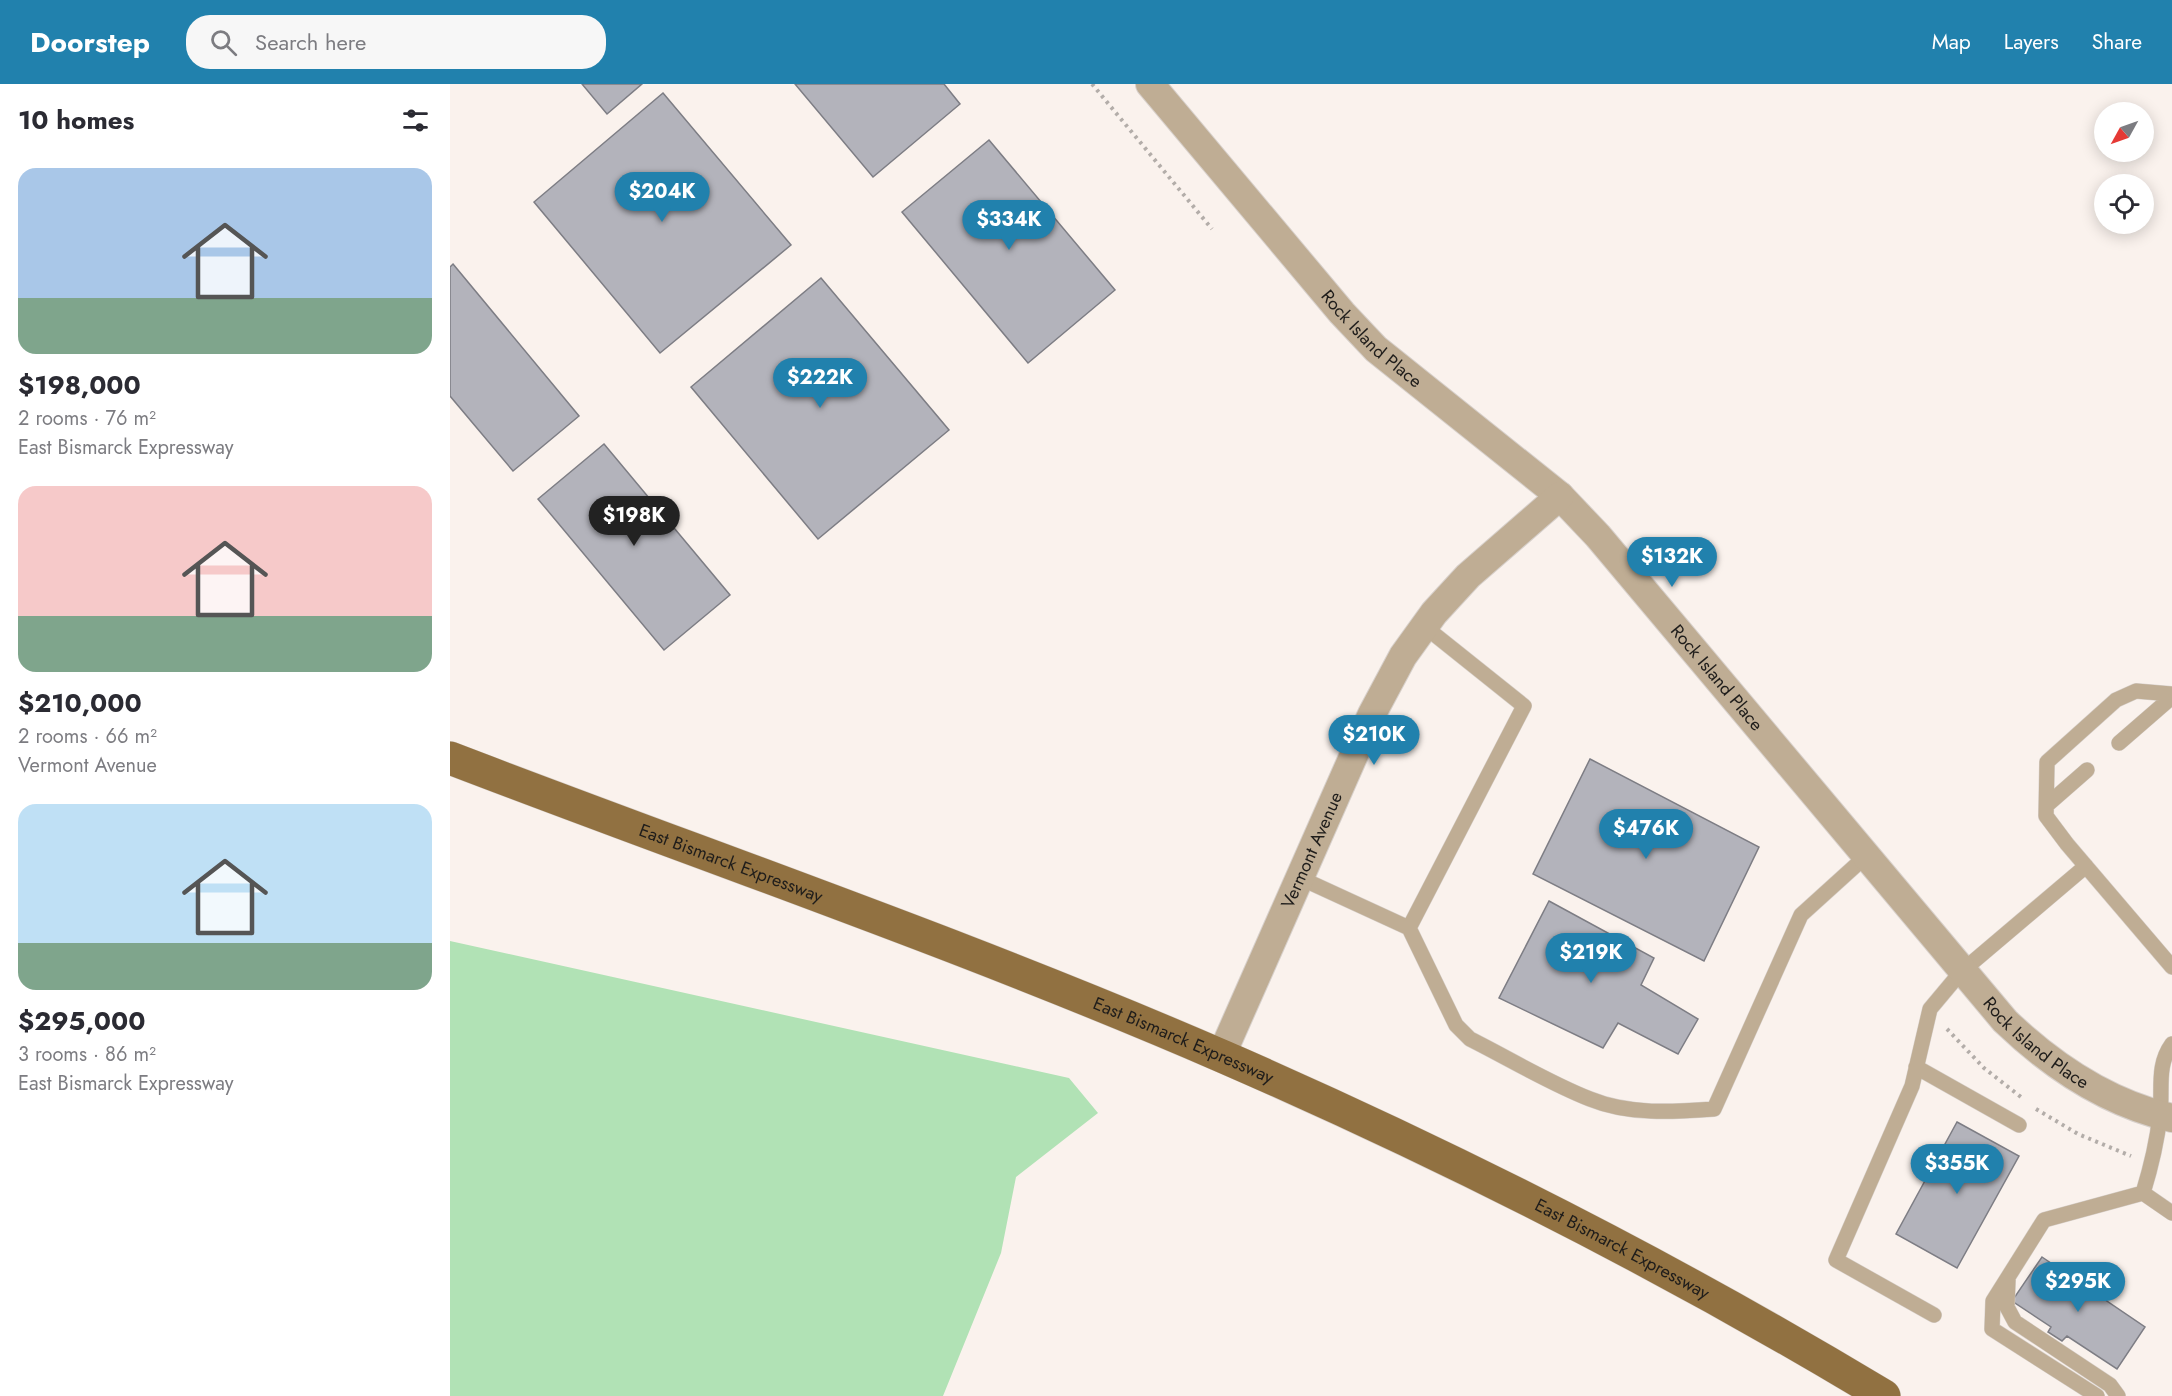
<!DOCTYPE html>
<meta charset="utf-8">
<style>
body{margin:0;font-family:Jost,sans-serif;background:#f7f7f7;color:#2b2b33;height:100vh;display:flex;flex-direction:column;font-size:22px;white-space:nowrap}
*{box-sizing:border-box;margin:0}
p{font-size:20px;color:#7c7c81}
.icon{flex:none;width:33px;height:33px;fill:none;stroke:currentColor;stroke-width:2;stroke-linecap:round;stroke-linejoin:round}
.map{position:relative;flex:1;overflow:hidden}
.side{display:flex;flex-direction:column;background:#fff;width:450px}
.side>*{flex:none}
.needle{width:39px;rotate:230deg}
.buttons{position:absolute;left:1644px;top:18px;display:grid;gap:12px}
.buttons a{display:grid;place-items:center;width:60px;height:60px;border-radius:50%;background:#fff;box-shadow:0 3px 15px #0003;font-size:30px}
.price{position:absolute;translate:-50% -51px;padding:0 14px;border-radius:21px;background:#2181ad;color:#fff;font-size:20px;line-height:39px;filter:drop-shadow(0 2px 3px #0008)}
.price::after{content:'';position:absolute;left:50%;top:36px;width:18px;height:14px;margin-left:-9px;background:inherit;clip-path:polygon(0 0,100% 0,50% 100%)}
.price.on{background:#222;color:#fff}
ul{padding:0;list-style:none}
li{display:grid;align-content:center;gap:12px;height:318px;padding:0 18px}
li span{display:grid;place-items:center;height:186px;border-radius:18px;color:#555}
li>.icon{margin-inline-start:auto}
span .icon{width:108px;height:108px;fill:#fffc;stroke-width:1}
li b{font-size:26px}
h2{display:flex;justify-content:space-between;align-items:center;height:72px;padding:0 18px;font-size:26px}
header{display:flex;align-items:center;gap:36px;box-sizing:border-box;height:84px;padding:0 30px;background:#2181ad;color:#fff}
header strong{font-size:28px}
nav{display:flex;gap:33px;margin-inline-start:auto;font-size:21px}
.search{width:420px;height:54px;background:#f7f7f7;display:flex;align-items:center;gap:15px;box-sizing:border-box;padding:0 21px;border-radius:24px;color:#7c7c81;font-size:22px}
main{display:flex;flex:1;min-height:0}
.map>svg:first-child{display:block}
</style>
<header>
<strong>Doorstep</strong>
<div class="search"><svg class="icon" aria-label="search" viewBox="0 0 24 24"><circle cx="10" cy="10" r="6"/><path d="M15 15l6 6"/></svg>Search here</div>
<nav><a>Map</a><a>Layers</a><a>Share</a></nav>
</header>
<main>
<section class="side">
<h2>10 homes<svg class="icon" aria-label="filters" viewBox="0 0 24 24"><path d="M4 7h16M4 17h16"/><circle cx="9" cy="7" r="2"/><circle cx="15" cy="17" r="2"/></svg></h2>
<ul>
<li><span style="background:linear-gradient(#a9c7e8 70%,#7fa58c 0)"><svg class="icon" aria-label="home" viewBox="0 0 24 24"><path d="M3 11l9-7 9 7M6 9v11h12V9"/></svg></span><div><b>$198,000</b><p>2 rooms · 76 m²</p><p>East Bismarck Expressway</p></div></li>
<li><span style="background:linear-gradient(#f6c9c9 70%,#7fa58c 0)"><svg class="icon" aria-label="home" viewBox="0 0 24 24"><path d="M3 11l9-7 9 7M6 9v11h12V9"/></svg></span><div><b>$210,000</b><p>2 rooms · 66 m²</p><p>Vermont Avenue</p></div></li>
<li><span style="background:linear-gradient(#bfe0f5 75%,#7fa58c 0)"><svg class="icon" aria-label="home" viewBox="0 0 24 24"><path d="M3 11l9-7 9 7M6 9v11h12V9"/></svg></span><div><b>$295,000</b><p>3 rooms · 86 m²</p><p>East Bismarck Expressway</p></div></li>
</ul>
</section>
<div class="map">
<svg width="1722" height="1312" viewBox="0 0 1722 1312">
<rect width="100%" height="100%" fill="#faf2ed"/>
<path fill="#b1e2b5" d="M0 857 619 994 648 1029 566 1093 551 1169 493 1312H0Z"/>
<path fill="#b3b3bb" stroke="#7d7d84" stroke-width="1.5" d="M132 0H192L157 30Z
M345 0H494L510 20 423 93Z
M213 9 341 161 210 269 84 118Z
M539 56 665 206 578 279 452 128Z
M3 180 129 332 63 387 0 312V183Z
M371 194 499 346 368 455 241 303Z
M154 360 280 511 214 566 88 415Z
M1140 675 1309 763 1254 877 1083 790Z
M1099 817 1204 874 1191 901 1248 935 1228 970 1168 939 1153 964 1049 914Z
M1507 1038 1569 1072 1507 1184 1446 1150Z
M1592 1173 1695 1243 1667 1285 1617 1252 1612 1257 1598 1248 1601 1243 1562 1217Z"/>
<g fill="none" stroke-linecap="round" stroke-linejoin="round">
<defs>
<path id="lane" d="M974 542 1074 622 959 844 1006 941 1020 955C1060 975 1099 999 1140 1015 1179 1031 1223 1028 1264 1025L1351 831 1415 773
M1722 610 1686 607 1666 616 1597 678 1596 732 1617 760 1722 883
M1669 659 1722 613
M1597 721 1637 686
M848 793 959 844
M1466 983 1569 1041
M1693 1109C1701 1083 1707 1058 1710 1031 1713 1005 1706 982 1722 960
M1693 1109 1722 1129
M1558 1196 1557 1223 1565 1238 1660 1301 1668 1312
M1484 1231 1386 1176 1462 1002 1480 925 1511 888 1636 782
M1647 1312 1542 1245 1543 1217 1594 1136 1693 1109"/>
<g id="street">
<path id="s1" d="M700 0 892 229 926 265 1110 412 1148 452 1555 937C1603 983 1657 1019 1722 1034"/>
<path id="s2" d="M771 972 922 630 953 572 984 529 1018 492 1110 412"/>
</g>
<g id="primary">
<path id="s3" d="M0 674C258 773 521 863 774 973 1001 1072 1222 1184 1434 1312"/>
</g>
</defs>
<use href="#lane" stroke="#d7d0cb" stroke-width="16"/>
<use href="#street" stroke="#d7d0cb" stroke-width="30"/>
<use href="#primary" stroke="#d7d0cb" stroke-width="34"/>
<path stroke="#b3ada9" stroke-width="4" stroke-dasharray="3 4.5" stroke-linecap="butt" d="M642 0 762 145
M1497 945 1534 984 1571 1013
M1586 1025 1628 1050 1681 1072"/>
<use href="#lane" stroke="#bfad94" stroke-width="15"/>
<use href="#street" stroke="#bfad94" stroke-width="28"/>
<use href="#primary" stroke="#917141" stroke-width="33"/>
</g>
<g text-anchor="middle" dominant-baseline="central" stroke-width="5" stroke-linejoin="round" paint-order="stroke">
<g font-size="18" fill="#1f1d1b" stroke="#faf2ed">
<text stroke="none"><textPath href="#s1" startOffset="338">Rock Island Place</textPath></text>
<text stroke="none"><textPath href="#s1" startOffset="824">Rock Island Place</textPath></text>
<text stroke="none"><textPath href="#s2" startOffset="225">Vermont Avenue</textPath></text>
<text stroke="none"><textPath href="#s3" startOffset="300">East Bismarck Expressway</textPath></text>
<text stroke="none"><textPath href="#s1" startOffset="1310">Rock Island Place</textPath></text>
<text stroke="none"><textPath href="#s3" startOffset="786">East Bismarck Expressway</textPath></text>
<text stroke="none"><textPath href="#s3" startOffset="1272">East Bismarck Expressway</textPath></text>
</g>
</g>
</svg>
<div class="buttons">
<a><svg class="needle" viewBox="-14 -14 28 28"><path d="M0-13l5 13h-10z" fill="#e53935"/><path d="M0 13l5-13h-10z" fill="#7c7c81"/></svg></a>
<a><svg class="icon" aria-label="locate" viewBox="0 0 24 24"><circle cx="12" cy="12" r="6"/><path d="M12 2v4M12 18v4M2 12h4M18 12h4"/></svg></a>
</div>
<b class="price" style="left:212px;top:139px">$204K</b>
<b class="price" style="left:559px;top:167px">$334K</b>
<b class="price" style="left:370px;top:325px">$222K</b>
<b class="price on" style="left:184px;top:463px">$198K</b>
<b class="price" style="left:1222px;top:504px">$132K</b>
<b class="price" style="left:924px;top:682px">$210K</b>
<b class="price" style="left:1196px;top:776px">$476K</b>
<b class="price" style="left:1141px;top:900px">$219K</b>
<b class="price" style="left:1507px;top:1111px">$355K</b>
<b class="price" style="left:1628px;top:1229px">$295K</b>
</div>
</main>
